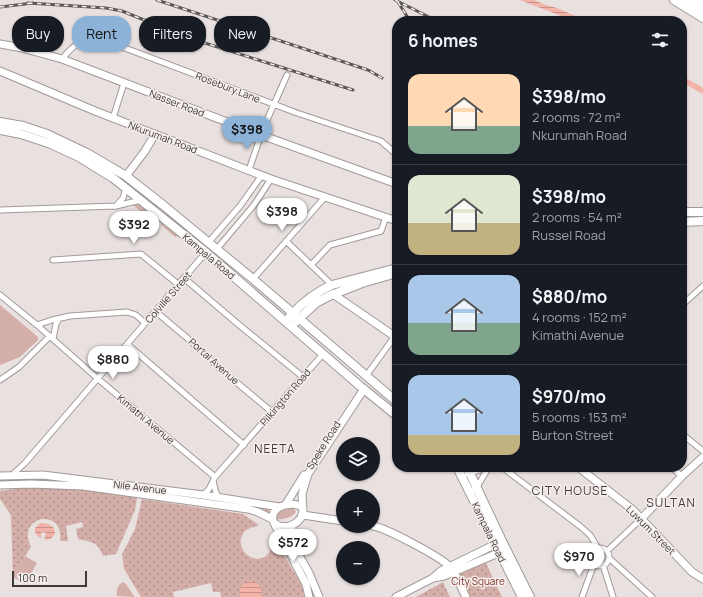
<!DOCTYPE html>
<meta charset="utf-8">
<style>
body{margin:0;font-family:Manrope,sans-serif;background:#242831;color:#f1f3f6;height:100vh;display:flex;flex-direction:column;font-size:15px;white-space:nowrap}
*{box-sizing:border-box;margin:0}
p{font-size:13px;color:#9ea1a6}
.icon{flex:none;width:22px;height:22px;fill:none;stroke:currentColor;stroke-width:2;stroke-linecap:round;stroke-linejoin:round}
.map{position:relative;flex:1;overflow:hidden}
.panel{position:absolute;left:392px;top:16px;width:295px;height:456px;display:flex;flex-direction:column;background:#171b24;border-radius:16px;box-shadow:0 1px 3px #0004}
.panel>*{flex:none}
.guide{position:absolute;left:12px;top:16px;width:320px;height:36px;display:flex;gap:8px}
.buttons{position:absolute;left:336px;top:437px;display:grid;gap:8px}
.buttons a{display:grid;place-items:center;width:44px;height:44px;border-radius:50%;background:#171b24;box-shadow:0 1px 3px #0004;font-size:20px}
.scale{position:absolute;left:12px;bottom:10px;width:75px;box-sizing:border-box;padding-left:4px;border:2px solid #3e3b3a;border-top:0;font-size:11px;line-height:14px;white-space:nowrap;color:#3e3b3a;-webkit-text-stroke:3px #f6eeed;paint-order:stroke}
.price{position:absolute;translate:-50% -34px;padding:0 9px;border-radius:14px;background:#fff;color:#222;font-size:13px;line-height:26px;filter:drop-shadow(0 1px 2px #0008)}
.price::after{content:'';position:absolute;left:50%;top:24px;width:12px;height:9px;margin-left:-6px;background:inherit;clip-path:polygon(0 0,100% 0,50% 100%)}
.price.selected{background:#8cb3d7;color:#111}
ul{padding:0;list-style:none}
li{display:flex;align-items:center;gap:12px;height:100px;padding:0 16px}
li+li{border-top:1px solid #363941}
li span{display:grid;place-items:center;flex:none;width:112px;height:80px;border-radius:12px;color:#555}
li>.icon{margin-inline-start:auto}
span .icon{width:48px;height:48px;fill:#fffc;stroke-width:1}
li b{font-size:17px}
h2{display:flex;justify-content:space-between;align-items:center;height:48px;padding:0 16px;font-size:17px}
.pill{padding:0 14px;border-radius:16px;background:#171b24;box-shadow:0 1px 3px #0004;font-size:14px;line-height:36px}
.pill.selected{background:#8cb3d7;color:#111}
.map>svg:first-child{display:block}
</style>
<div class="map">
<svg width="703" height="597" viewBox="0 0 703 597">
<defs>
<pattern id="park-dots" width="8" height="8" patternUnits="userSpaceOnUse"><rect width="8" height="8" fill="#d4aea8"/><path d="M2 2h.1M6 6h.1" fill="none" stroke="#ad8f8a" stroke-width="1.8" stroke-linecap="round"/></pattern>
<pattern id="water-rules" width="6" height="5" patternUnits="userSpaceOnUse"><rect width="6" height="5" fill="#f3b3a9"/><path d="M0 2.5h6" fill="none" stroke="#c6938b"/></pattern>
</defs>
<rect width="100%" height="100%" fill="#e9e1e0"/>
<path fill="#d4aea8" d="M135 200 152 212 155 220 153 221 134 206 133 204Z
M161 221 180 236 175 237 161 225Z
M0 305 38 337V340L20 357 0 365Z
M52 478 272 506 269 510V515L75 481 39 480 0 483V480Z
M292 508 294 509 296 512C291 518 283 520 275 519L276 515 279 512Z
M25 556 37 563 25 584 13 577Z
M123 582 126 584 134 596V597L117 596C116 591 118 584 123 582Z"/>
<path fill="url(#park-dots)" d="M44 485 83 488 137 498 135 510 116 554 103 556C98 542 92 542 78 539L76 529 83 527 82 522 66 526 68 541H60C65 507 15 515 31 547L25 556 13 577 11 515 0 499V491Z
M142 499 243 514 259 525C255 527 249 527 245 531 231 546 254 569 268 554 272 550 272 545 274 539L302 585 304 597H221L220 592H213L211 583 173 592 174 597H141L124 569 122 554 135 529Z
M485 561 502 597H470L459 575Z
M443 582 450 597H416Z"/>
<path fill="url(#water-rules)" d="M520 0H534L546 5 557 8 587 21H574Z
M40 523C47 523 55 525 55 533 53 538 49 541 44 539L46 534 44 532 41 533V538C36 536 34 532 35 528Z
M249 581C258 581 264 588 261 597H241C238 589 241 584 249 581Z"/>
<g fill="none" stroke-linecap="round" stroke-linejoin="round">
<path stroke="#f3b3a9" stroke-width="5.5" d="M682 79 703 91"/>
<defs>
<path id="minor" d="M62 59C72 46 84 36 101 39L297 113 381 141 397 155
M113 118 124 83
M249 170 263 129 287 75
M116 206 123 198 126 188
M0 210 116 206 141 200
M286 241 332 285
M208 243 240 206 262 175
M216 250 254 205 271 179
M53 260 141 254 179 285
M311 265 330 245 381 231 386 217
M184 278 238 324 303 377
M253 279 325 197
M0 295 37 325 97 378 215 477
M682 305 703 286
M155 311 186 337 217 366 272 412
M37 325 52 320 70 316 127 312 136 315 145 323
M53 339 56 324 59 319
M127 344 244 445
M366 376 395 336
M0 380 19 367 50 336
M682 434 703 451
M502 467 581 527 590 535 598 548
M671 467 682 476
M467 474 489 467
M12 475 25 463 201 258 208 255
M213 481 216 493 220 498
M470 493 477 487 489 467
M203 495 209 489 215 477 323 354
M591 557a9 9 0 1 1 18 0a9 9 0 1 1-18 0Z
M607 551 642 518
M609 558 652 597
M603 565 613 597
M582 597 594 564"/>
<path id="tertiary" d="M0 44 22 48 62 59 261 135 397 184
M0 71 95 111 271 179 397 221
M126 176 145 151 155 134"/>
<path id="secondary" d="M333 294 397 338
M578 467 633 510 692 572 703 579
M0 476 43 475 203 495 280 507
M0 485 31 484 83 486 248 509 258 512 272 519
M286 504 304 475
M302 507C291 500 267 507 274 523L279 526 287 527 296 523 301 518 303 511 302 494 308 474 364 389
M303 515 343 521
M642 518 682 476 703 457
M275 525 306 584 309 597
M292 525V543L309 573 319 597
M373 526C386 528 441 557 450 567 457 575 461 588 466 597
M433 578 444 576 503 551
M396 597 433 578 441 571 500 542"/>
<path id="primary" d="M674 0 703 18
M699 0 703 2
M0 122 23 126 47 134 87 153 126 176 163 205 253 279 397 402
M0 130 21 134 51 144 79 157 113 178 203 250 360 386 397 416
M682 212H703
M682 222 703 221
M290 316C302 303 316 292 332 285L397 268
M291 326 316 303 329 296 362 283 397 273
M457 467 522 597
M467 467 502 541 530 597"/>
<path id="trunk" d="M687 0 703 10"/>
</defs>
<use href="#minor" stroke="#a19a98" stroke-width="7"/>
<use href="#tertiary" stroke="#a19a98" stroke-width="9"/>
<use href="#secondary" stroke="#a19a98" stroke-width="9"/>
<use href="#primary" stroke="#a19a98" stroke-width="10"/>
<use href="#trunk" stroke="#a19a98" stroke-width="11"/>
<use href="#minor" stroke="#fff" stroke-width="5"/>
<use href="#tertiary" stroke="#fff" stroke-width="7"/>
<use href="#secondary" stroke="#fff" stroke-width="7"/>
<use href="#primary" stroke="#fff" stroke-width="8"/>
<use href="#trunk" stroke="#fff" stroke-width="9"/>
<defs>
<path id="rail" d="M157 0 368 70 382 78
M395 0 431 18 444 21
M398 2 410 21
M28 3 106 8 122 11 186 37 353 90
M0 7 33 3"/>
</defs>
<use href="#rail" stroke="#5c5857" stroke-width="3"/>
<use href="#rail" stroke="#f6eeed" stroke-width="1.5" stroke-dasharray="4.5" stroke-linecap="butt"/>
</g>
<g text-anchor="middle" dominant-baseline="central" stroke-width="3" stroke-linejoin="round" paint-order="stroke">
<g font-size="10" fill="#3e3b3a" stroke="#f6eeed">
<text transform="translate(228 87) rotate(21)">Rosebury Lane</text>
<text transform="translate(177 103) rotate(21)">Nasser Road</text>
<text transform="translate(163 137) rotate(21)">Nkurumah Road</text>
<text transform="translate(209 256) rotate(40)">Kampala Road</text>
<text transform="translate(168 297) rotate(-49)">Colville Street</text>
<text transform="translate(214 361) rotate(42)">Portal Avenue</text>
<text transform="translate(285 397) rotate(-49)">Pilkington Road</text>
<text transform="translate(146 419) rotate(40)">Kimathi Avenue</text>
<text transform="translate(323 445) rotate(-58)">Speke Road</text>
<text transform="translate(140 487) rotate(7)">Nile Avenue</text>
<text transform="translate(651 530) rotate(45)">Luwum Street</text>
<text transform="translate(489 532) rotate(64)">Kampala Road</text>
</g>
<g font-size="10" fill="#81362d" stroke="#f6eeed">
<text x="478" y="581">City Square</text>
</g>
<g font-size="12" letter-spacing="1" fill="#3e3b3a" stroke="#f6eeed">
<text x="275" y="448">NEETA</text>
<text x="570" y="490">CITY HOUSE</text>
<text x="671" y="502">SULTAN</text>
</g>
</g>
</svg>
<div class="buttons">
<a><svg class="icon" aria-label="layers" viewBox="0 0 24 24"><path d="M12 4l9 5-9 5-9-5zM3 14l9 5 9-5"/></svg></a>
<a>+</a>
<a>−</a>
</div>
<div class="scale">100 m</div>
<b class="price selected" style="left:247px;top:150px">$398</b>
<b class="price" style="left:282px;top:232px">$398</b>
<b class="price" style="left:134px;top:245px">$392</b>
<b class="price" style="left:113px;top:380px">$880</b>
<b class="price" style="left:293px;top:563px">$572</b>
<b class="price" style="left:579px;top:577px">$970</b>
<div class="guide">
<a class="pill">Buy</a>
<a class="pill selected">Rent</a>
<a class="pill">Filters</a>
<a class="pill">New</a>
</div>
<section class="panel">
<h2>6 homes<svg class="icon" aria-label="filters" viewBox="0 0 24 24"><path d="M4 7h16M4 17h16"/><circle cx="9" cy="7" r="2"/><circle cx="15" cy="17" r="2"/></svg></h2>
<ul>
<li><span style="background:linear-gradient(#ffd9b3 65%,#7fa58c 0)"><svg class="icon" aria-label="home" viewBox="0 0 24 24"><path d="M3 11l9-7 9 7M6 9v11h12V9"/></svg></span><div><b>$398/mo</b><p>2 rooms · 72 m²</p><p>Nkurumah Road</p></div></li>
<li><span style="background:linear-gradient(#dfe7d0 60%,#c2b280 0)"><svg class="icon" aria-label="home" viewBox="0 0 24 24"><path d="M3 11l9-7 9 7M6 9v11h12V9"/></svg></span><div><b>$398/mo</b><p>2 rooms · 54 m²</p><p>Russel Road</p></div></li>
<li><span style="background:linear-gradient(#a9c7e8 60%,#7fa58c 0)"><svg class="icon" aria-label="home" viewBox="0 0 24 24"><path d="M3 11l9-7 9 7M6 9v11h12V9"/></svg></span><div><b>$880/mo</b><p>4 rooms · 152 m²</p><p>Kimathi Avenue</p></div></li>
<li><span style="background:linear-gradient(#a9c7e8 75%,#c2b280 0)"><svg class="icon" aria-label="home" viewBox="0 0 24 24"><path d="M3 11l9-7 9 7M6 9v11h12V9"/></svg></span><div><b>$970/mo</b><p>5 rooms · 153 m²</p><p>Burton Street</p></div></li>
</ul>
</section>
</div>
